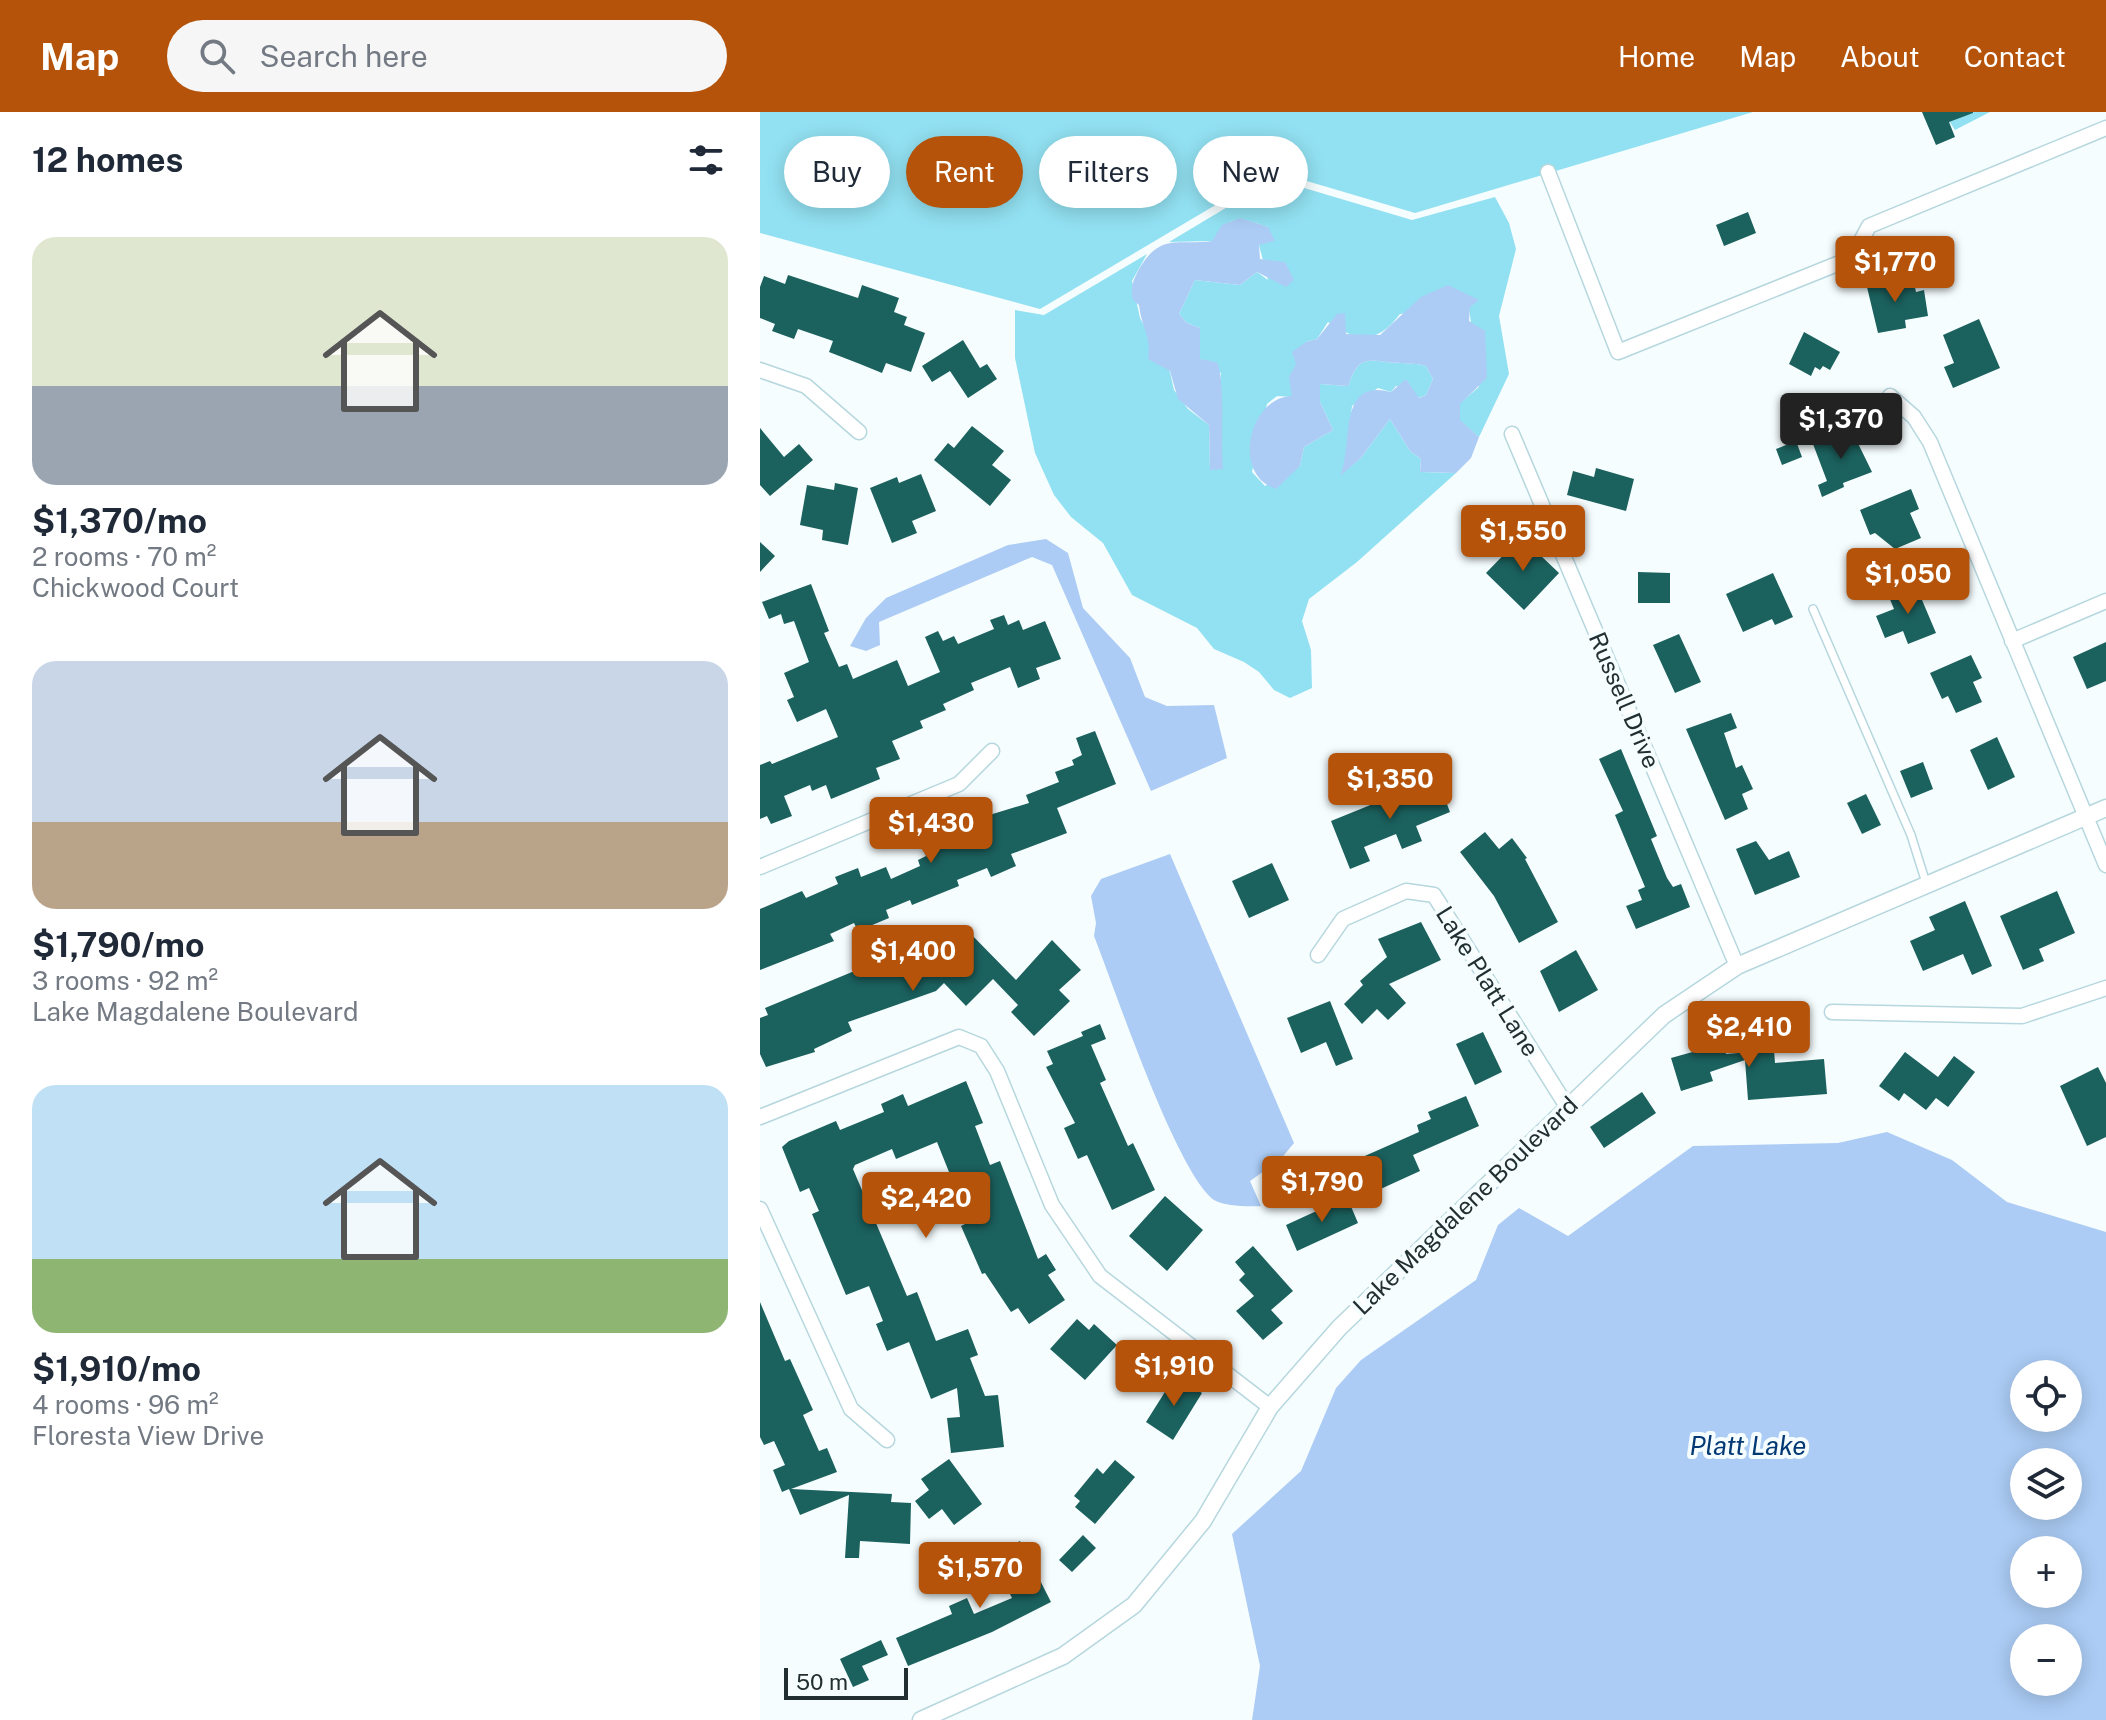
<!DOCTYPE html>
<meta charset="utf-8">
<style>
body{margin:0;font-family:"Public Sans",sans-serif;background:#f6f6f7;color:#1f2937;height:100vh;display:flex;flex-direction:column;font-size:30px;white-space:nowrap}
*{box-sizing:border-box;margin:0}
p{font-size:26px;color:#747a83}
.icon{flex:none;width:44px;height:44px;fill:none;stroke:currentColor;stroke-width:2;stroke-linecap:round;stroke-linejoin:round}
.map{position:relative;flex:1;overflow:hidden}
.panel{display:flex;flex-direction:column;background:#fff;width:760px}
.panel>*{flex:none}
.banner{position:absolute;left:24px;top:24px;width:760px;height:72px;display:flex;gap:16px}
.controls{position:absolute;left:1250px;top:1248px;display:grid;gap:16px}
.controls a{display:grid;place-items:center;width:72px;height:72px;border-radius:50%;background:#fff;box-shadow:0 4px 20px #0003;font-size:40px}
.scale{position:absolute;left:24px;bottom:20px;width:124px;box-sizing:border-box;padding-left:8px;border:4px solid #222f32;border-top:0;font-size:22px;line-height:28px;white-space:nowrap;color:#222f32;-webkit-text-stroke:6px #f6fdfe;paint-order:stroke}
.price{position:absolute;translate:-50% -68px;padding:0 18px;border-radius:8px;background:#b45309;color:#fff;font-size:26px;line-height:52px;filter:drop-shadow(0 2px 4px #0008)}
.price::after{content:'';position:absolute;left:50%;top:48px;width:24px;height:18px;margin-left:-12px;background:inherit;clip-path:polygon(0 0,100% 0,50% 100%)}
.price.selected{background:#222;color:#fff}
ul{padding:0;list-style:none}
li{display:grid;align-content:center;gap:16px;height:424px;padding:0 32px}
li span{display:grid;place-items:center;height:248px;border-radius:24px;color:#555}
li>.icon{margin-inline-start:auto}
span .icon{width:144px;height:144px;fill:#fffc;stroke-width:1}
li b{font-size:34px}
h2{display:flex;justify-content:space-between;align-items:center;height:96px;padding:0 32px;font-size:34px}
.pill{padding:0 28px;border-radius:36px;background:#fff;box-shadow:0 4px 20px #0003;font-size:28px;line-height:72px}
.pill.selected{background:#b45309;color:#fff}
header{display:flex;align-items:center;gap:48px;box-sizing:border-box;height:112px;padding:0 40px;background:#b45309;color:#fff}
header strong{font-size:38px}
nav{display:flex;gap:44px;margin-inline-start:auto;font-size:28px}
.search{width:560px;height:72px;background:#f6f6f7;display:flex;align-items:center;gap:20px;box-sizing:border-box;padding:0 28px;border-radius:44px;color:#747a83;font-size:30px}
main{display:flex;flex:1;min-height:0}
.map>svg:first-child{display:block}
</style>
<header>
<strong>Map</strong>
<div class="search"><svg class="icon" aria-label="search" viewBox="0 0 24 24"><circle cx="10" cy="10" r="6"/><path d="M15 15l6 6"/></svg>Search here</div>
<nav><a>Home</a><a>Map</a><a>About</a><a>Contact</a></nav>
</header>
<main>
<section class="panel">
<h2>12 homes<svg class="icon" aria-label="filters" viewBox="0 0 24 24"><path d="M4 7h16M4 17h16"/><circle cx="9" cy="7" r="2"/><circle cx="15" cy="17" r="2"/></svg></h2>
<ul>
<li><span style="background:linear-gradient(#dfe7d0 60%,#9aa5b1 0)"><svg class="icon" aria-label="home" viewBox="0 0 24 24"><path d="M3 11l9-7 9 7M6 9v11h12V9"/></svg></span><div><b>$1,370/mo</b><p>2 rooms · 70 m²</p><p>Chickwood Court</p></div></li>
<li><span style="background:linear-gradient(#c9d6e8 65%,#b9a48a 0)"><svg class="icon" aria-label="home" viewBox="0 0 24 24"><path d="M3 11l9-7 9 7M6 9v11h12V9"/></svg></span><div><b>$1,790/mo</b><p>3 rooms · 92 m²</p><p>Lake Magdalene Boulevard</p></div></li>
<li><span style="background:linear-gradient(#bfe0f5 70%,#8fb573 0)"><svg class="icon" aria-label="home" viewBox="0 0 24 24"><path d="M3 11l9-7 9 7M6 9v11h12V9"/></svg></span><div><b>$1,910/mo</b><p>4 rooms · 96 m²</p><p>Floresta View Drive</p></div></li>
</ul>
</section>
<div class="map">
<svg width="1346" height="1608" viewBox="0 0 1346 1608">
<rect width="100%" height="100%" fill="#f6fdfe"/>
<path fill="#92e1f2" d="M0 0H993L655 101 513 59 280 197 0 121Z
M1183 0H1230L1195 18Z
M514 67 652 108 735 85 749 111 756 137 739 204 749 262 719 325 699 308 700 291 719 275 709 195 640 202C617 232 599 231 568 210L557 227 546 230 536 252 532 285 517 284 507 292 492 360 505 374 540 354 544 335 573 318 560 290V272L588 274C597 250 601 246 626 250 640 252 653 250 666 254L673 267 666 283 658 286 651 275 636 274 631 280 618 276 592 294 586 351 581 362 600 347 630 307 650 339 661 347 660 360 696 361 597 450 549 487 542 509 551 538 552 576 530 586 514 578 499 560 484 550 454 537 437 516 372 483 343 431 311 405 294 383 275 341 255 246V198L284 203 387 142 372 169 380 206 410 260 414 278 428 297 449 313 450 357H462C461 326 458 293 461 261L440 247V216L427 211 419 202 435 168 480 173 497 160 508 168 499 133 508 115C480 106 469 101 453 129L409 130Z"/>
<path fill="#acccf5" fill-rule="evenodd" d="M480 106 508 115 515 129 499 133 500 147 525 150 534 168 526 175 497 160 480 173 435 168 419 202 427 211 440 216V247L457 250C466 270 460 331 463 357L450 358 449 313 418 287 410 259 388 247C392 226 381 214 379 193L373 188C370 174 373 169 379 157 401 120 418 134 452 129L462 113Z
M688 173 719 188 710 195 709 209 725 219 727 266 700 292V308L719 325 711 346 696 361 660 360 661 347 650 339 630 307 600 347 580 364C594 334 576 265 631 280L646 267 659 286 666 283 673 267 666 254C652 250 639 252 626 250 601 246 597 250 588 274L560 272V290L573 318 544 335 540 354 516 377C471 363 489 285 532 284L529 265 536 252 532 240 546 230 557 227 577 202 585 201 586 222 620 223 661 185Z
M286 427 308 441 323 496 370 546 385 585 407 594 454 593 467 646 391 679 292 453 272 445 119 510 120 533 106 539 90 534 106 506 126 486 248 433Z
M410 742 534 1031 520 1048 490 1069 501 1094C489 1095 463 1094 454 1088 416 1060 355 877 334 824L336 811 331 784 341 767Z
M1127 1020 1192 1048 1247 1090 1346 1120V1608H492L500 1554 472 1422 541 1359 576 1276 601 1248 716 1168 738 1113 759 1096 808 1124 933 1034 1078 1031ZM1264 1262H1308V1306H1264ZM1264 1350H1308V1394H1264ZM1308 1438V1482H1264V1438ZM1308 1526V1570H1264V1526Z"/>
<path fill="#1b615e" d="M1162 0H1213V1L1189 10 1195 25 1176 33Z
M988 100 996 121 964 134 956 113Z
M28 163 98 186 102 173 139 186 134 200 147 205 144 213 165 221 151 260 126 251 122 261 100 252 69 240 73 229 38 217 34 227 12 219 15 212 0 206V175L4 164 25 172Z
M1137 167 1138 174 1154 171 1156 180 1164 178 1168 204 1145 208 1146 216 1118 221 1106 171Z
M1219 207 1240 256 1193 276 1184 255 1194 251 1183 223Z
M1044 220 1080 240 1070 258 1063 254 1060 258 1055 255 1051 264 1029 252Z
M203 228 220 256 227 252 237 267 208 286 190 259 172 270 162 254Z
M212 314 244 339 232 353 251 368 230 394 174 348 188 331 194 336Z
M0 316 24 345 39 332 53 348 10 384 0 373Z
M1091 317 1112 360 1083 371 1084 375 1062 385 1058 373 1067 369 1053 332Z
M1036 329 1042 345 1022 353 1016 337Z
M836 356 874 367 866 399 807 383 813 359 834 365Z
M161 362 176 399 152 409 157 421 132 431 110 376 137 365 139 371Z
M75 371 98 376 88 433 62 428 63 418 40 413 47 373 74 378Z
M1151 377 1159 397 1150 401 1161 426 1135 437 1115 421 1110 423 1100 398Z
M761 425 799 461 764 498 726 461Z
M0 430 15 444 0 460Z
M878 460 910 461V491H878Z
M1013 461 1033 505 1015 513 1012 507 983 520 966 482Z
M1163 471 1169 485 1162 488 1176 521 1148 532 1143 519 1125 526 1116 504 1134 497 1129 485Z
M51 472 69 519 64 521 79 555 87 552 93 567 137 548 148 574 180 560 165 525 178 519 183 529 194 524 198 532 234 517 230 508 244 503 248 513 259 508 263 518 285 509 301 547 276 556 280 567 258 576 250 555 211 571 214 578 183 592 186 598 160 609 163 616 132 629 140 647 116 656 120 667 71 687 66 673 52 679 50 673 24 684 32 704 11 712 7 704 0 707V653L10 649 12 652 78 625 66 597 37 610 27 588 34 585 24 561 49 550 34 509 24 512 21 502 9 507 2 490Z
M919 522 941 570 915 581 893 533Z
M1346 530V569L1327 577 1313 545Z
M1211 543 1222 566 1213 570 1222 590 1196 601 1188 584 1182 587 1170 561Z
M971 601 977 616 964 621 976 656 982 653 993 677 982 682 988 697 965 708 926 617Z
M335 619 356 672 297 696 307 721 251 742 256 754 231 765 227 756 197 768 199 774 152 793 150 788 126 798 129 806 98 819 94 811 70 822 74 829 0 858V797L42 779 46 786 78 772 75 765 98 756 101 765 126 755 131 767 160 754 158 748 166 744 160 730 178 723 181 730 216 715 213 708 269 691 266 683 299 670 295 660 314 653 312 648 322 643 316 626Z
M1237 625 1255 665 1228 678 1210 638Z
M861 637 897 724 891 727 907 766 913 775 921 772 930 795 876 817 866 794 882 788 878 778 885 775 855 703 863 699 839 647Z
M1163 650 1173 677 1151 686 1140 659Z
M677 666 690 700 656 714 662 729 642 737 636 722 604 735 610 749 590 757 571 709Z
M1106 682 1121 713 1102 722 1087 691Z
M725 720 739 737 752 726 767 746 765 747 798 810 759 831 734 784 700 740Z
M996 729 1009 748 1029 739 1040 765 995 783 976 737Z
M512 751 529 788 489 806 472 769Z
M1297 779 1315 821 1279 837 1284 849 1263 858 1240 804Z
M1205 789 1232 854 1212 863 1203 842 1163 859 1150 829 1175 818 1169 805Z
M661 810 681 848 629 872 646 891 628 908 617 897 602 912 584 892 603 873 600 869 627 845 618 827Z
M204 815 256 868 292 828 321 858 299 878 310 889 274 924 251 900 258 893 233 867 206 894 184 871 176 879 88 910 92 919 54 937 55 940 6 955 0 942V906L8 903 5 896 121 848 123 855 161 841 183 819 191 827Z
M816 838 838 878 799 900 780 859Z
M570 889 593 947 576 954 566 930 541 941 527 906Z
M955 907 966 942 1014 938 1015 951 1064 947 1067 982 988 988 985 948 950 960 953 969 921 979 911 946 936 939 934 934 941 932 935 913Z
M340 912 346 927 331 933 346 968 340 971 368 1034 373 1031 395 1078 352 1098 327 1043 318 1047 304 1016 315 1011 286 955 293 952 287 939 323 924 321 920Z
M723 920 742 960 715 973 696 932Z
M1145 940 1178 965 1194 944 1215 960 1188 995 1176 986 1166 998 1144 981 1139 989 1119 974Z
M1338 955 1346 971V1025L1327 1034 1300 974Z
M206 969 223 1011 215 1014 230 1053 240 1049 278 1147 286 1142 296 1158 288 1163 305 1188 269 1212 258 1196 251 1200 225 1161 222 1162 201 1114 209 1110 177 1030 136 1047 132 1037 95 1053 93 1057 147 1184 157 1180 176 1229 208 1217 218 1243 210 1246 225 1284 238 1283 244 1335 191 1341 187 1306 200 1305 197 1276 171 1287 149 1230 127 1239 116 1212 123 1209 109 1174 86 1183 52 1102 59 1099 49 1076 40 1080 22 1035 29 1029 76 1009 80 1018 124 1000 121 992 143 982 148 994Z
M882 980 896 1001 844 1036 830 1015Z
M706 984 719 1014 653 1043 660 1059 603 1085 589 1051 659 1020 657 1013 671 1007 668 1000Z
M405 1084 443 1118 407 1159 369 1124Z
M587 1085 598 1111 537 1139 526 1113Z
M493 1134 533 1179 511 1198 523 1211 503 1228 476 1199 494 1184 479 1168 485 1162 475 1150Z
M0 1190 25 1249 30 1247 53 1298 43 1303 59 1339 67 1336 77 1360 31 1377 132 1382 131 1390 151 1391 150 1432 100 1429 99 1446H85L89 1383 40 1403 29 1377 22 1380 13 1358 25 1353 14 1329 4 1333 0 1325Z
M317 1207 329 1218 334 1212 357 1233 325 1268 290 1237Z
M415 1264 442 1281 413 1328 386 1310Z
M189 1347 222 1392 194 1413 182 1397 169 1407 155 1389 169 1378 161 1367Z
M355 1348 375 1365 335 1412 315 1395 320 1389 314 1384 337 1356 343 1362Z
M323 1423 336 1436 312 1460 299 1448Z
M260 1429 291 1490 232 1520 148 1554 136 1526 192 1502 189 1494 207 1486 214 1502 252 1486 231 1444Z
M121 1528 128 1543 102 1554 109 1568 93 1575 80 1547Z"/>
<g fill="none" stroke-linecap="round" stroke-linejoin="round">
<defs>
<path id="service" d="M1053 497 1151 723 1166 771"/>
<path id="minor" d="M788 60 858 240 1092 146 1109 114 1346 16
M0 258 46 274 99 320
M1130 284 1154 305 1170 330 1346 753
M752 322 977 854
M1252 529 1346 489
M0 755 199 672 232 639
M558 843 583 807 646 779 674 783 806 993
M1072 900 1262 904 1346 876
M0 1005 199 925 221 934 237 959 292 1093 340 1164 510 1295
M0 1097 91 1297 127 1328"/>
<path id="tertiary" d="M161 1608 303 1544 374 1493 443 1409 510 1295 579 1216 904 903 977 854 1346 696"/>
</defs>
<use href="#service" stroke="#b6d7de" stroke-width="10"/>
<use href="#minor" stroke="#b6d7de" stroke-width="17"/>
<use href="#tertiary" stroke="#b6d7de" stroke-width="19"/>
<use href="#service" stroke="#fff" stroke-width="7"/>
<use href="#minor" stroke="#fff" stroke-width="14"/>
<use href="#tertiary" stroke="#fff" stroke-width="16"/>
</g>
<g text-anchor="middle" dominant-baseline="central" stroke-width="8" stroke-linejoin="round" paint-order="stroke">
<g font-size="24" fill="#222f32" stroke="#f6fdfe">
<text transform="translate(865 588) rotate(67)">Russell Drive</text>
<text transform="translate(728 869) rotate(58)">Lake Platt Lane</text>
<text transform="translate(705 1093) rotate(-44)">Lake Magdalene Boulevard</text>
</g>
<g font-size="26" font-style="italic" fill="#023974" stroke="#f6fdfe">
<text x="988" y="1333">Platt Lake</text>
</g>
</g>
</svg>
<div class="controls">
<a><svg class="icon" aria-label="locate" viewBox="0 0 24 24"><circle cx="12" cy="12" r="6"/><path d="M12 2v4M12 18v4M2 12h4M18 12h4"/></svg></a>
<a><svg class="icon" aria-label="layers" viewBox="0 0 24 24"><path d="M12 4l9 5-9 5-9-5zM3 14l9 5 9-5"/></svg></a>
<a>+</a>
<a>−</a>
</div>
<div class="scale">50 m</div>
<b class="price" style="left:1135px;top:192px">$1,770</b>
<b class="price selected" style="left:1081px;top:349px">$1,370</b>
<b class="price" style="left:763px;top:461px">$1,550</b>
<b class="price" style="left:1148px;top:504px">$1,050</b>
<b class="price" style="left:630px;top:709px">$1,350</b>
<b class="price" style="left:171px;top:753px">$1,430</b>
<b class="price" style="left:153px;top:881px">$1,400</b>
<b class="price" style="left:989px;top:957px">$2,410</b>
<b class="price" style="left:562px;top:1112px">$1,790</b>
<b class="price" style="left:166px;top:1128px">$2,420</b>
<b class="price" style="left:414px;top:1296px">$1,910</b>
<b class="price" style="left:220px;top:1498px">$1,570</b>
<div class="banner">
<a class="pill">Buy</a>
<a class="pill selected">Rent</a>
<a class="pill">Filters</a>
<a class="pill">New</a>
</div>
</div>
</main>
